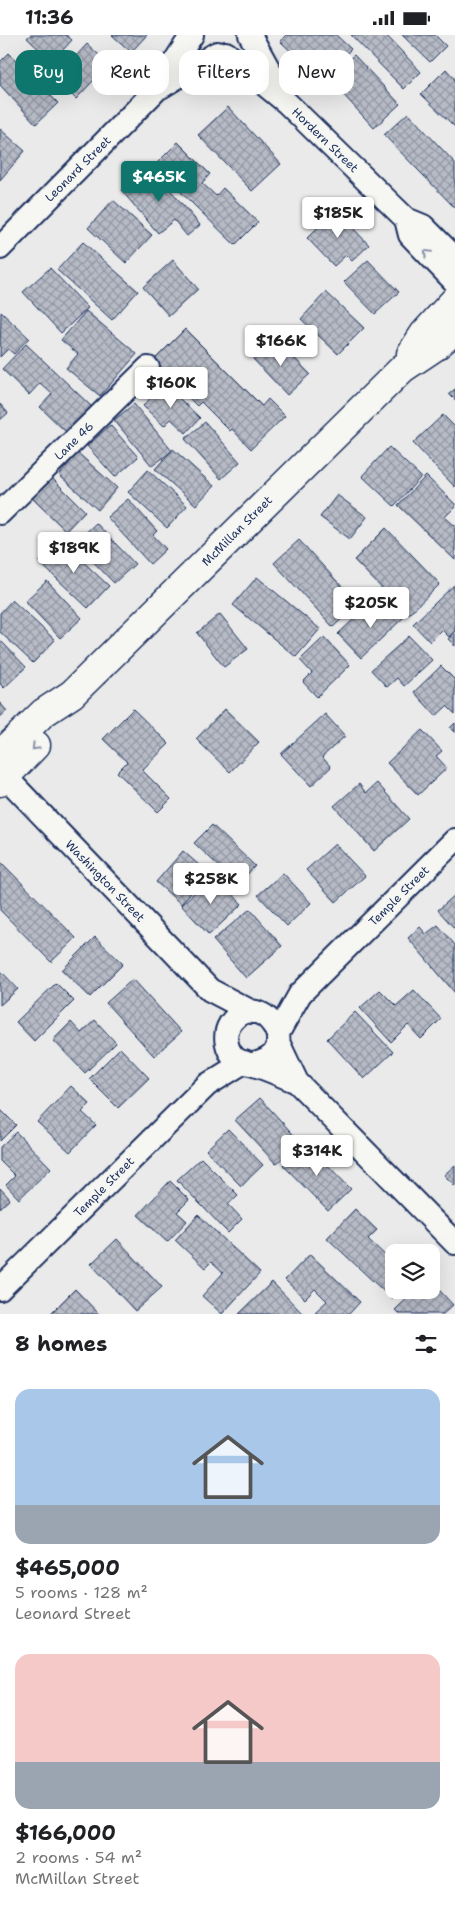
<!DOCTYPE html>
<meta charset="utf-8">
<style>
body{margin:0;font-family:"Shantell Sans",sans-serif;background:#f2f2f2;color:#202124;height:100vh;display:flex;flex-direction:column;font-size:19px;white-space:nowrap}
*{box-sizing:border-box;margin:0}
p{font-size:16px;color:#757577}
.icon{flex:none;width:28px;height:28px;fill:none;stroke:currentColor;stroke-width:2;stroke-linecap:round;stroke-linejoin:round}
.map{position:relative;height:1279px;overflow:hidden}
.drawer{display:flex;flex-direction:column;background:#fff;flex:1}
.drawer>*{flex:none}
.hud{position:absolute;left:15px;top:15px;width:425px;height:45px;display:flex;gap:10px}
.buttons{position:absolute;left:385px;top:1209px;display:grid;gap:10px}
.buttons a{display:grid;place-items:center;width:55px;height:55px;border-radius:10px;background:#fff;box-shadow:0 5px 20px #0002;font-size:25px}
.price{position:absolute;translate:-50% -42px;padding:0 11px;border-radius:5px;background:#fff;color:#222;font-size:16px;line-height:32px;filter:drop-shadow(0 1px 2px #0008)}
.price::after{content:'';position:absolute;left:50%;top:30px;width:15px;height:11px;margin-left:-8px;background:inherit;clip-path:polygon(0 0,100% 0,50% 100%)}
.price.on{background:#0f766e;color:#fff}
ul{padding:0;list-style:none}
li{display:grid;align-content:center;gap:10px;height:265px;padding:0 15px}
li span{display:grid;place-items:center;height:155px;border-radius:15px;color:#555}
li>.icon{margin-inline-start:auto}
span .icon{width:90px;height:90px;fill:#fffc;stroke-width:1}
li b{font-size:21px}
h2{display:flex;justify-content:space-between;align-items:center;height:60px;padding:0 15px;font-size:21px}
.chip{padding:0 18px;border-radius:15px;background:#fff;box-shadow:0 5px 20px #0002;font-size:18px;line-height:45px}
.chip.on{background:#0f766e;color:#fff}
.status{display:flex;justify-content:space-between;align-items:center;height:35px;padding:0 25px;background:#fff;direction:ltr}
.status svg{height:14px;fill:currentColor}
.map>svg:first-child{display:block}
</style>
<div class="status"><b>11:36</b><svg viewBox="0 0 49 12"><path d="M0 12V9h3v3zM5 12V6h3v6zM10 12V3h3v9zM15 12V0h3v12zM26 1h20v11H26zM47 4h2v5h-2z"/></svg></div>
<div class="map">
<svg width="455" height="1279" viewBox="0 0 455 1279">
<defs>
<pattern id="building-cross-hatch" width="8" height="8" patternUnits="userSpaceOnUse" patternTransform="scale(1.25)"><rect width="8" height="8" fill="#b6bbc6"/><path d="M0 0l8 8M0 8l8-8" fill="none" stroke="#9398a4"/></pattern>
</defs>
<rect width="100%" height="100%" fill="#e9eae9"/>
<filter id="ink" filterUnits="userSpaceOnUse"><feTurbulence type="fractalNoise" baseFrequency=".02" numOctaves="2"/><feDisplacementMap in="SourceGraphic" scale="10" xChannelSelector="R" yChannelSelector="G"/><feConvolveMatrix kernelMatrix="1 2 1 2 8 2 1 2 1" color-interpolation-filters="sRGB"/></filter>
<g filter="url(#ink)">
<path fill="url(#building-cross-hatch)" stroke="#1b2f5e" d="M30 0H66L72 5 52 27 27 3Z
M112 0H147L131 17Z
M286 0H336L351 14 321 45 280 6Z
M351 0H386L421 37 404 54Z
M402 0H435L446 11 430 27Z
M87 9 109 29 76 64 55 44Z
M9 18 58 68 36 89 0 50V27Z
M354 20 400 69 374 93 328 43Z
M446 34 455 44V92L421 59Z
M228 72 281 129 252 156 198 100Z
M408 78 455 128V173L384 100Z
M0 94 25 116 0 145Z
M178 107 210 139 202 148 216 161 223 153 258 187 235 210 154 131Z
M150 131 200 190 187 201 174 185 158 198 121 155Z
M113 165 152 200 126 228 88 193Z
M336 175 369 210 352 226 346 220 334 231 307 203Z
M83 207 138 256 112 285 57 235Z
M173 225 198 254 169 281 143 252Z
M368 225 399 257 375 279 344 247Z
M50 233 88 273 61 298 23 257Z
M326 257 364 293 338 319 301 284Z
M86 276 137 319 100 361 66 333 78 319 61 305Z
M1 277 29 303 14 319 8 314 0 322Z
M185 294 262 371 268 364 285 381 251 414 232 394 230 396 201 367 197 371 152 327Z
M275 303 310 339 287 360 253 324Z
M26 309 93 373 68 399 40 372 52 359 40 348 29 360 2 334Z
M164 349 200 383 186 398 171 384 164 391 143 371Z
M455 354V365L449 359Z
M0 369 8 378 0 385Z
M134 369 172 416 152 431 114 385Z
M443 380 455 392V452L413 408Z
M205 387 240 427 221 444 185 404Z
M110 390 138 422 115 442 87 411Z
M389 412 421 442 394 471 362 441Z
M173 414 214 451 196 470 155 434Z
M78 418 117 453 98 475 59 440Z
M148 435 187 471 167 493 128 457Z
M426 441 455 469V472L445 482 454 490 455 489V525L398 470Z
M52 443 85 476 66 496 32 463Z
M337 460 367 482 350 504 320 482Z
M128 464 157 496 153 500 166 514 150 529 107 482Z
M96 488 135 529 114 548 75 508Z
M386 493 440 549 408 580 354 525Z
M60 505 109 551 88 573 39 527Z
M299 505 358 569 333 592 274 528Z
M257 542 320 594 296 622 233 570Z
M47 546 82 583 60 603 25 566Z
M454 550 455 596 449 602 442 595 430 607 413 589Z
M12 565 55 605 33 628 0 597V578Z
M389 565 404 582 361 623 338 599 360 578 367 586Z
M220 579 248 614 224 632 197 598Z
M455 598V611L448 604Z
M409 601 432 625 404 651 397 643 387 652 371 635Z
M324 602 350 630 317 662 303 647 312 638 300 625Z
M0 605 26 632 4 653 0 649Z
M441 631 455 645V679L447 671 436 681 414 657Z
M0 668 7 676 0 682Z
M133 674 169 709 142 735 171 764 158 777 117 737 127 727 103 704Z
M225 674 259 707 230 737 196 704Z
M325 679 345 701 322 722 331 732 311 751 281 719Z
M455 688V698L450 693Z
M422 695 442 716 436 721 447 733 418 760 387 728Z
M377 748 409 784 374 816 334 771 359 749 366 758Z
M212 790 255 831 238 849 194 808Z
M335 809 365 841 336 867 306 835Z
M183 816 208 838 181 869 156 847Z
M0 826 76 903 51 927 0 875Z
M283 838 311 868 287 891 258 860Z
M214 840 242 869 209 900 181 870Z
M455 860V894L438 875Z
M250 874 282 911 246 943 213 905Z
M438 890 455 910V958L408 903 420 892 426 899Z
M95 902 123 929 90 962 62 935Z
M0 935 18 954 0 970Z
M133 944 181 997 154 1021 106 968Z
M56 948 74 966 34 1006 16 987Z
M380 955 396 971 414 955 441 984 421 1004 408 990 391 1007 360 973Z
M355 977 393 1017 364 1044 327 1004Z
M95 985 116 1008 85 1038 53 1005 71 987 81 998Z
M120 1013 149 1043 118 1073 89 1044Z
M71 1051 90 1069 82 1077 96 1090 70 1117 37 1087Z
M260 1063 300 1107 276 1129 235 1085Z
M0 1074 16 1090 0 1106Z
M228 1094 263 1130 241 1151 206 1115Z
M16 1097 51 1133 19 1164 6 1150 15 1141 0 1126V1112Z
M306 1108 351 1154 328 1176 283 1130Z
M201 1123 238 1160 228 1169 242 1184 228 1198 177 1145Z
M455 1130V1151L444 1140Z
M170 1146 189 1165 177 1177 187 1186 167 1207 138 1180Z
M0 1153 10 1164 0 1173Z
M355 1174 377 1195 368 1204 391 1226 394 1223V1255H401L392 1264 327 1203Z
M198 1180 260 1238 222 1279 202 1261 223 1238 211 1227 205 1233 175 1205Z
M117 1204 162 1252 135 1276 91 1229Z
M310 1219 360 1267 349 1279H317L315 1277 327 1266 315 1254 305 1264 285 1245Z
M431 1246 453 1270 443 1279H399L395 1275 416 1255H431Z
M272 1247 303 1279H239Z
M75 1254 99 1279H52L51 1278Z"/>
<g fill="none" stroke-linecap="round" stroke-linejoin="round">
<defs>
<path id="minor" d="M250 0 282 58
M226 18 287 68 406 184 423 191 455 223
M161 52 217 18
M406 184 410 200 455 247
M0 213 156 55 192 0
M0 478 148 333
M0 736 210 955 252 977
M278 998 300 959 455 805
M278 1007 297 1047 455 1208
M253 1029C310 1018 257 948 230 989 223 1000 226 1016 236 1024 242 1028 248 1028 254 1030 269 1035 283 1041 297 1047
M0 1254 207 1050 244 1027"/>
<path id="major" d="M411 319 424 299 455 265
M0 720 43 678 72 659 403 333 436 311 455 295
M0 747 36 710"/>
</defs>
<use href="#minor" stroke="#1b2f5e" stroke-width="26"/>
<use href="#major" stroke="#1b2f5e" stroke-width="31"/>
<use href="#minor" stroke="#f6f6f2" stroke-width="22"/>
<use href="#major" stroke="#f6f6f2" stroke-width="28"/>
</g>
<defs><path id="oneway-chevron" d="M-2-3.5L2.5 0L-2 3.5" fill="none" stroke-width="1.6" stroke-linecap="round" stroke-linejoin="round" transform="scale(1.25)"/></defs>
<g stroke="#8892a8">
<use href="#oneway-chevron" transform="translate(427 218) rotate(-134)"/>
<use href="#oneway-chevron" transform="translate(35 712) rotate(134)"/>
</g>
</g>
<g text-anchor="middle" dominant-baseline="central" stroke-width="4" stroke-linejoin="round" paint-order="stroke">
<g font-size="12" fill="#1b2f5e" stroke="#f6f6f2">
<text transform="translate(325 105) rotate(44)">Hordern Street</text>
<text transform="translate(78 134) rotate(-45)">Leonard Street</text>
<text transform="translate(74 406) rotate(-44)">Lane 46</text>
<text transform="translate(237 496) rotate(-45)">McMillan Street</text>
<text transform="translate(105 846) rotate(46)">Washington Street</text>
<text transform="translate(399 861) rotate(-45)">Temple Street</text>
<text transform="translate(104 1152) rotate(-45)">Temple Street</text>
</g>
</g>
</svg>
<div class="buttons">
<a><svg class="icon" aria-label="layers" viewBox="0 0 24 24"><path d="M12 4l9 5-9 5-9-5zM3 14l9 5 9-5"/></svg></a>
</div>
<b class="price on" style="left:159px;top:168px">$465K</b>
<b class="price" style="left:338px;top:204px">$185K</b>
<b class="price" style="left:281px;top:332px">$166K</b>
<b class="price" style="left:171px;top:374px">$160K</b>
<b class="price" style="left:74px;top:539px">$189K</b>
<b class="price" style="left:371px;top:594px">$205K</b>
<b class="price" style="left:211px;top:870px">$258K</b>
<b class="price" style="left:317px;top:1142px">$314K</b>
<div class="hud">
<a class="chip on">Buy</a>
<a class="chip">Rent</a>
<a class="chip">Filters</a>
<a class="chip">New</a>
</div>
</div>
<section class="drawer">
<h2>8 homes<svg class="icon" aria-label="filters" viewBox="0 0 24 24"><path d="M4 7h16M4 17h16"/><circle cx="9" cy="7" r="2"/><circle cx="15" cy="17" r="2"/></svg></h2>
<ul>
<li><span style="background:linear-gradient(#a9c7e8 75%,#9aa5b1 0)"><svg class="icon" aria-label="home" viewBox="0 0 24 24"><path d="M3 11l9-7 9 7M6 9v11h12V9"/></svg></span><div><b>$465,000</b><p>5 rooms · 128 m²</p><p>Leonard Street</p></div></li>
<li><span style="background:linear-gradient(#f6c9c9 70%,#9aa5b1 0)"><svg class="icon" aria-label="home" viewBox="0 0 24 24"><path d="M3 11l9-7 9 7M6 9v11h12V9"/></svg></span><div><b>$166,000</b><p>2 rooms · 54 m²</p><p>McMillan Street</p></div></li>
</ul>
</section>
